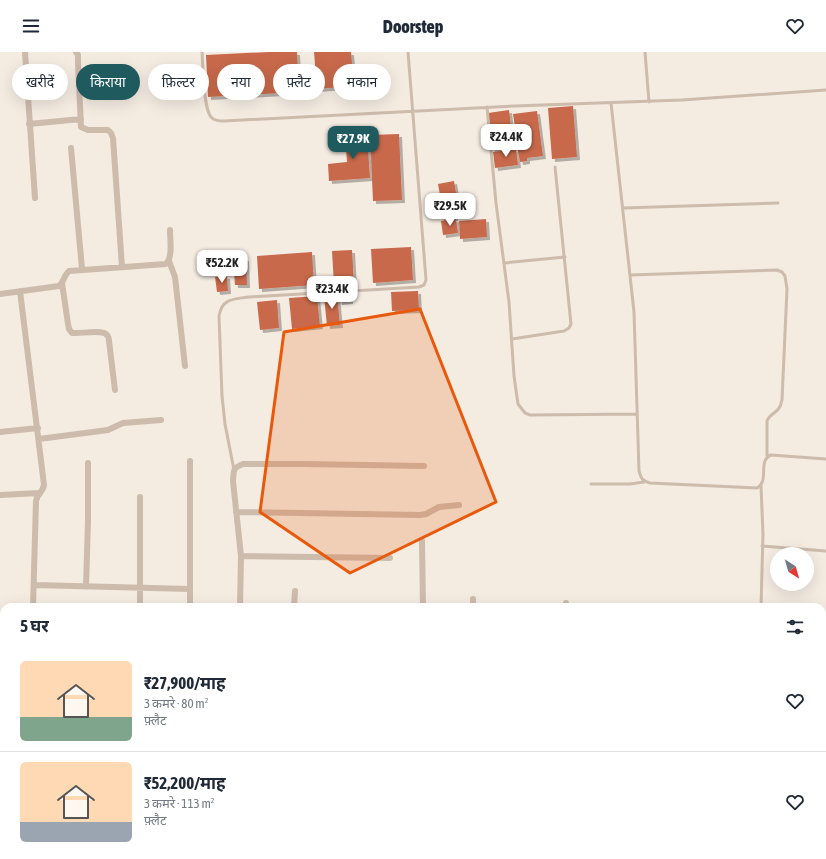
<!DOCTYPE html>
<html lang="hi">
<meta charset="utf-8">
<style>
body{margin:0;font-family:"Asap Condensed","Noto Sans Devanagari",sans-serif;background:#f6f6f7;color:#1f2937;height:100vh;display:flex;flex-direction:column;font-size:15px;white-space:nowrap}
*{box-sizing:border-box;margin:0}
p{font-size:13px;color:#747a83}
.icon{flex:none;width:22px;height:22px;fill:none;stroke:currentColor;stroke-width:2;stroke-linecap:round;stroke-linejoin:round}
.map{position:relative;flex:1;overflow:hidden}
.drawer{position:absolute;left:0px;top:551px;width:826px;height:256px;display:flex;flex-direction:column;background:#fff;border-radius:12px 12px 0 0;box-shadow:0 4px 16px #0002}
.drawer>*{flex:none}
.banner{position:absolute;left:12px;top:12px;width:400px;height:36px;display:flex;gap:8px}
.needle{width:26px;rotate:143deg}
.fabs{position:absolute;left:770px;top:495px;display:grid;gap:8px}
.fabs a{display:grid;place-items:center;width:44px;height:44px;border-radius:50%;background:#fff;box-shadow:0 4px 16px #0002;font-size:20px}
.price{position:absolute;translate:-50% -34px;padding:0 9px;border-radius:8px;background:#fff;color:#222;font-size:13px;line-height:26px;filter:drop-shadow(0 1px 2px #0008)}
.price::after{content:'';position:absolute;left:50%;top:24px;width:12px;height:9px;margin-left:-6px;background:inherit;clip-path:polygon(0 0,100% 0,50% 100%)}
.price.selected{background:#1f5a5e;color:#fff}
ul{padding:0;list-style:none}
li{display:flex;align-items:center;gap:12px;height:100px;padding:0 20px}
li+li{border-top:1px solid #e0e1e3}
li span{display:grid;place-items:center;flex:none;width:112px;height:80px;border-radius:6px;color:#555}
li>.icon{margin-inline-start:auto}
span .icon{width:48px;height:48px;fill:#fffc;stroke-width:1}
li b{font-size:17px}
h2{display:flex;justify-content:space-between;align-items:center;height:48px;padding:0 20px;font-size:17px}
.tag{padding:0 14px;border-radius:18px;background:#fff;box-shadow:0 4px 16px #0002;font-size:14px;line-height:36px}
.tag.selected{background:#1f5a5e;color:#fff}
header{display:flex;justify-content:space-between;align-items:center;height:52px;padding:0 20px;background:#fff;font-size:18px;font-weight:800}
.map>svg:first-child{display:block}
</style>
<header><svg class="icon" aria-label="menu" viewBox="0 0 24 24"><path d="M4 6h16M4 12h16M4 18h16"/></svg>Doorstep<svg class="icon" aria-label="heart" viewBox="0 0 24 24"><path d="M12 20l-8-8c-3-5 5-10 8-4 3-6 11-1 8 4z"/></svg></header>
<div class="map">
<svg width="826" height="807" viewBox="0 0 826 807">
<defs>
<filter id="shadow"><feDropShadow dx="3" dy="3" stdDeviation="0" flood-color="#0004"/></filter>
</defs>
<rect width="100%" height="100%" fill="#f4ebe1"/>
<path fill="#c8694b" filter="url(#shadow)" d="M269 0H297L299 40 208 45 206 3Z
M314 0H351L354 34 317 37Z
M573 54 577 105 552 107 548 56Z
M509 58 512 83H516L513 62 537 59 543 104 527 106V109L520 110 517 94 492 97 488 61Z
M367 82 370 126 329 129 328 112 347 110 345 83Z
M399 82 402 148 373 149 370 83Z
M516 97 518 113 495 116 493 100Z
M454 129 456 141 440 143 438 132Z
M440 146H454L455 166H441Z
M456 167 458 181 443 183 441 169Z
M486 167 487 185 460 187 459 169Z
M411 195 413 228 373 231 371 197Z
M352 198 354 232 334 233 332 199Z
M312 200 314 233 259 237 257 204Z
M233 206H246L247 233H235Z
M227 224 228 239 217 240 215 225Z
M418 239 419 258 392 259 391 240Z
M350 242V249L339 250 338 244Z
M337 243 340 273 327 274 324 244Z
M317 244 320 274 292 277 289 246Z
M277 248 279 276 260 278 257 250Z"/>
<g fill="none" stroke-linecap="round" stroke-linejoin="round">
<path stroke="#cdbbac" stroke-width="3" d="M202 0C203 12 203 59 212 66 215 69 220 69 224 69L515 54 682 48 826 38
M645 0 649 50
M611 51 634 260 639 419C641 426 642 429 650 431L757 436C770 429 757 409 771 403L826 407
M487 55 496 151 509 250 514 324 518 352 525 361 530 363 637 362
M623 156 778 151
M504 211 565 205
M630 223 777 218 782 220 785 224 787 237 782 348C779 363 771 359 767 369V404
M512 287 564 279 569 276 571 272 555 115
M234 418 225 372 222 344 219 264C222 246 234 247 249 245L419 235 424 233 426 228 408 0
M591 432H630L644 430
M761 434 763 482 761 555
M762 494 826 499"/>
<path stroke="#cdbbac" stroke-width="6" d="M25 0 35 146
M76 0 78 3V11L81 75 88 78H108L111 81 113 86 122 215
M29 72 81 67
M71 96 82 217
M169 209 175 225 185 314
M62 231 68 272 69 277 72 281C80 282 103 277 107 283 108 284 109 287 109 289L115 338
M20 239 44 433C43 440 37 442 36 449L33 555
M0 242 59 234C64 230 64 223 69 219L166 212C173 205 170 188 170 178
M0 380 38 376
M39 387 108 378 123 371 161 368
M0 443 40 441
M236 460 420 463 426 462 439 455 459 453
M422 489 423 555
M241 504 390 506
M34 533 190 537
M86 535 88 469V411
M566 551V555
M140 555V445
M190 555V409
M240 555 241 504 233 429C234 419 232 416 243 412H304L424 414
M294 555 295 539
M473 555V547
M0 621H4
M2 767V696
M244 803V807
M39 807V803
M104 807V803
M173 807V803
M202 807V803"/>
</g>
<path fill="#e8590c" fill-opacity="0.2" stroke="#e8590c" stroke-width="3" stroke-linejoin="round" d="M420 257 496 450 350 521 260 460 284 280Z"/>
</svg>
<div class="fabs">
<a><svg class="needle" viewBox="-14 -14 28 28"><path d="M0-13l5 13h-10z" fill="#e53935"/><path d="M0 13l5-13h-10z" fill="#747a83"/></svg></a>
</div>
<b class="price" style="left:506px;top:106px">₹24.4K</b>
<b class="price selected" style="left:353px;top:108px">₹27.9K</b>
<b class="price" style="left:450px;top:175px">₹29.5K</b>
<b class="price" style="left:222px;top:232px">₹52.2K</b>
<b class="price" style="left:332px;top:258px">₹23.4K</b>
<div class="banner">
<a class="tag">खरीदें</a>
<a class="tag selected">किराया</a>
<a class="tag">फ़िल्टर</a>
<a class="tag">नया</a>
<a class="tag">फ़्लैट</a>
<a class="tag">मकान</a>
</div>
<section class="drawer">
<h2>5 घर<svg class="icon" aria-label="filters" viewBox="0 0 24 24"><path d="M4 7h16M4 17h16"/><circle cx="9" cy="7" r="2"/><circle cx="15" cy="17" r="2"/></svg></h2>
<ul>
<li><span style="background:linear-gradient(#ffd9b3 70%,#7fa58c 0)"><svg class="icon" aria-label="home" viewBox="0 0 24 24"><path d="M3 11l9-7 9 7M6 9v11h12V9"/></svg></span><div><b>₹27,900/माह</b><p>3 कमरे · 80 m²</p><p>फ़्लैट</p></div><svg class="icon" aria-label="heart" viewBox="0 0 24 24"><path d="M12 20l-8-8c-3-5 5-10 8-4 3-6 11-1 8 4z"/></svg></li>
<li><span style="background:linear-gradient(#ffd9b3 75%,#9aa5b1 0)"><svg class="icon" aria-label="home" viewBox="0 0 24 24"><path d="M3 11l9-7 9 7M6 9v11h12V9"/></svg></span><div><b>₹52,200/माह</b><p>3 कमरे · 113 m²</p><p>फ़्लैट</p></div><svg class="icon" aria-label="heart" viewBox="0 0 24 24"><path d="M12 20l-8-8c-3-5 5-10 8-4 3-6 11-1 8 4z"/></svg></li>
</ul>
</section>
</div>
